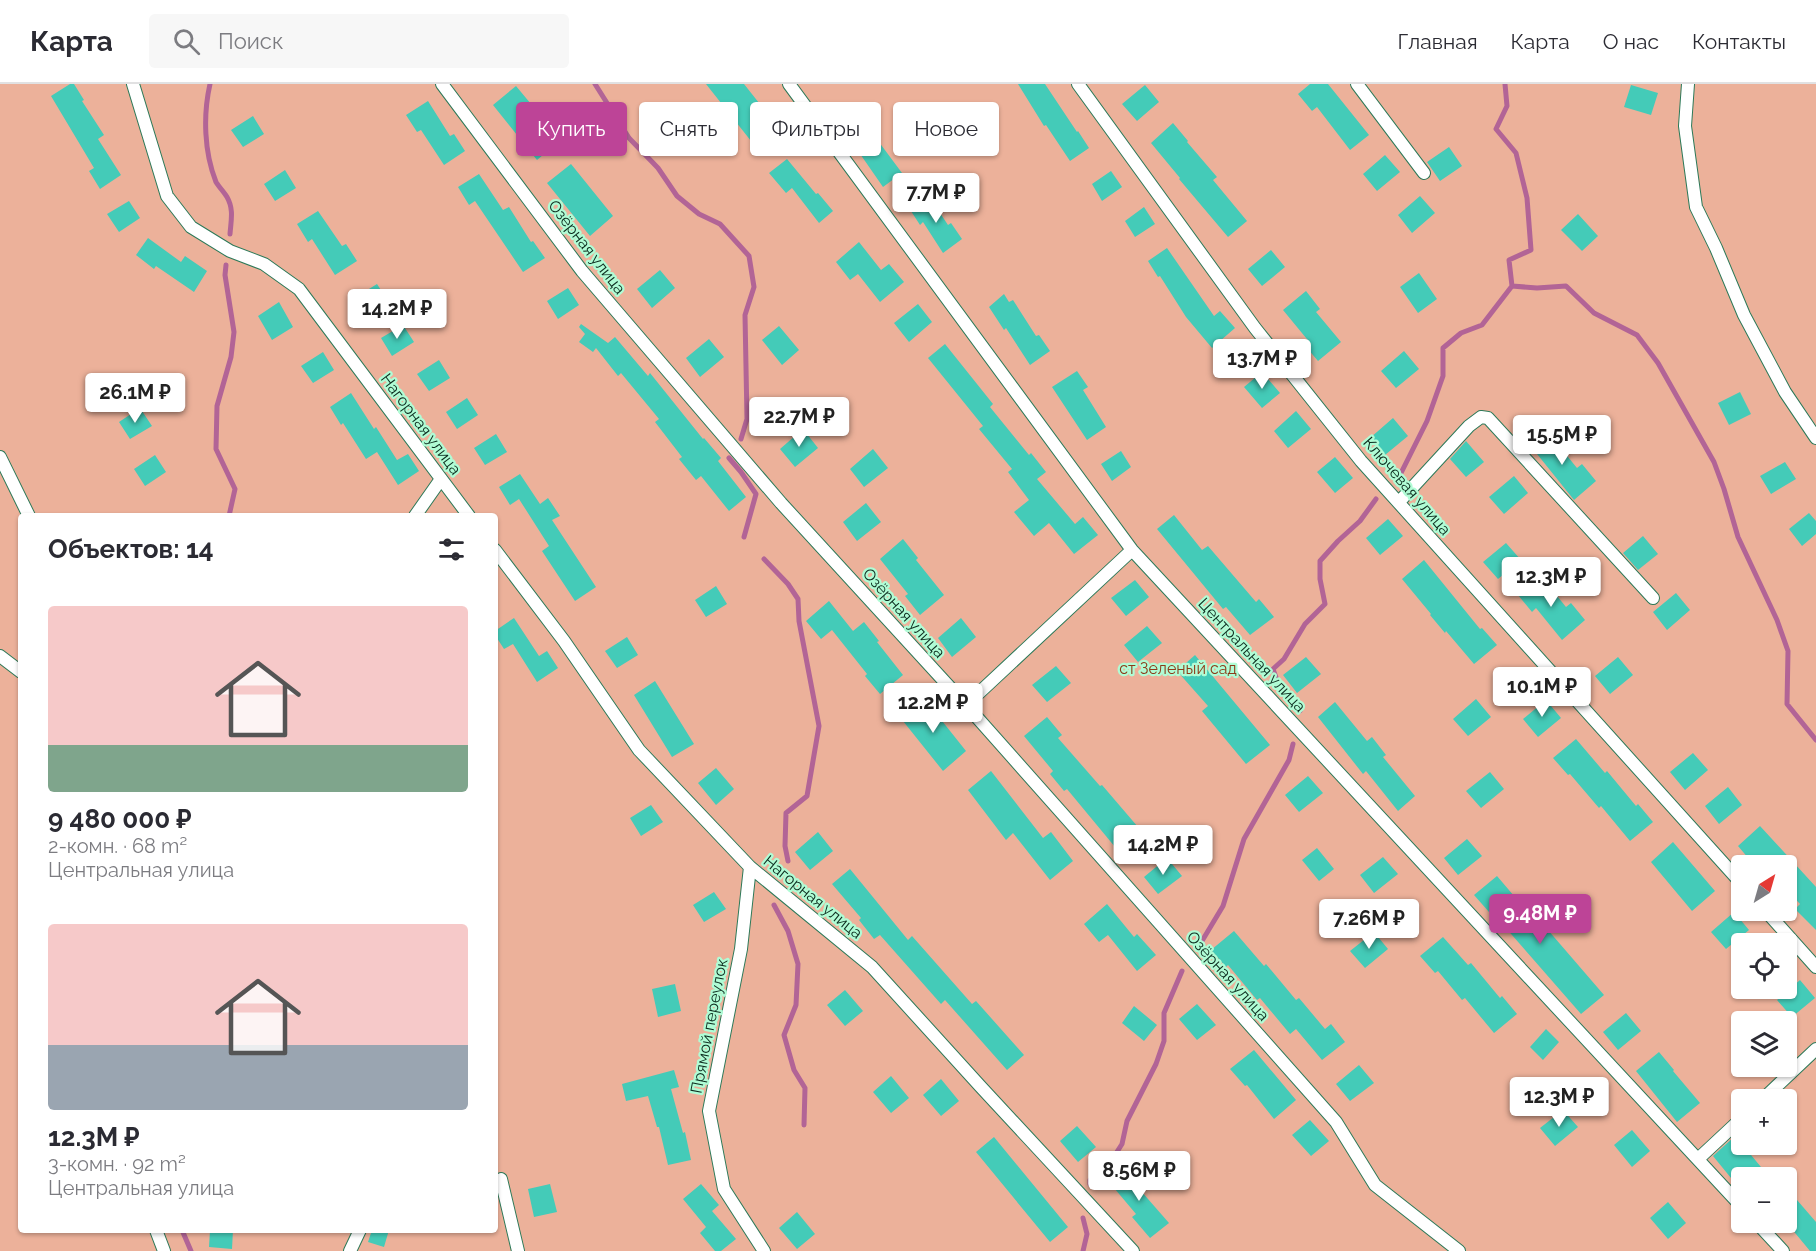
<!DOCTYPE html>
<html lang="ru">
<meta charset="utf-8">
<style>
body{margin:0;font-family:Raleway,sans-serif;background:#f7f7f7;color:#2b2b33;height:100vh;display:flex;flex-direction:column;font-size:22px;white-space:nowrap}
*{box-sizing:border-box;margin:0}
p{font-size:20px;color:#7c7c81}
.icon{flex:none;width:33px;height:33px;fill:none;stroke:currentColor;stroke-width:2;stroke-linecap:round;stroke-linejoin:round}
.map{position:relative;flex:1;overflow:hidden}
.panel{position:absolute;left:18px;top:429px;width:480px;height:720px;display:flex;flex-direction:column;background:#fff;border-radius:6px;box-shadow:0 2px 4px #0004}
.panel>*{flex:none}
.guide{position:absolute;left:516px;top:18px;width:570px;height:54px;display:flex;gap:12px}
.needle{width:39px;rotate:37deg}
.controls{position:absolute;left:1731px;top:771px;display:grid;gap:12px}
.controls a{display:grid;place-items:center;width:66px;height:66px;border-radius:6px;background:#fff;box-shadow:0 2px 4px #0004;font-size:30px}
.price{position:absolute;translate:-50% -51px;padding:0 14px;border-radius:6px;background:#fff;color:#222;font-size:20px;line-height:39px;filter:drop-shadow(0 2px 3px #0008)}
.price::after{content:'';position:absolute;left:50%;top:36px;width:18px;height:14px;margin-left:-9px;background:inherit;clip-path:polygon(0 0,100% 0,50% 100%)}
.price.on{background:#bd4497;color:#fff}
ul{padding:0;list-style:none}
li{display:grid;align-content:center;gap:12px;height:318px;padding:0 30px}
li span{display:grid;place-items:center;height:186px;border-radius:6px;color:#555}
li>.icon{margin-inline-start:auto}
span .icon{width:108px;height:108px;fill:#fffc;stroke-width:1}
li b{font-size:26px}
h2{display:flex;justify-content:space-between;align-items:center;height:72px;padding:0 30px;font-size:26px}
.pill{padding:0 21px;border-radius:6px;background:#fff;box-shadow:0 2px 4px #0004;font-size:21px;line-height:54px}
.pill.on{background:#bd4497;color:#fff}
header{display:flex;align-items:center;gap:36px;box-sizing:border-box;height:84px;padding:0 30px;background:#fff;border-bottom:2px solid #e1e1e2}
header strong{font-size:28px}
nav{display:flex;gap:33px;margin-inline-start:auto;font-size:21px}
.search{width:420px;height:54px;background:#f7f7f7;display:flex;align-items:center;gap:15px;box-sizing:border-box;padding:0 21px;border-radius:6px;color:#7c7c81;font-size:22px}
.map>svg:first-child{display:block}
</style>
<header>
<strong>Карта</strong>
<div class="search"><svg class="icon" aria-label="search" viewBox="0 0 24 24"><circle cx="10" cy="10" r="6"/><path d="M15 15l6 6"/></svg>Поиск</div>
<nav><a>Главная</a><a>Карта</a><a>О нас</a><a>Контакты</a></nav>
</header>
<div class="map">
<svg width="1816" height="1167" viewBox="0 0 1816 1167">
<rect width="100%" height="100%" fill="#a3efc9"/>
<path fill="#ecb19a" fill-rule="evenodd" d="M0 0H1816V1167H0ZM21 432H495V1146H21ZM1742 782H1786V826H1742ZM1742 860H1786V904H1742ZM1742 938H1786V982H1742ZM1742 1016H1786V1060H1742ZM1742 1094H1786V1138H1742Z"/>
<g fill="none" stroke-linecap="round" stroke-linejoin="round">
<path stroke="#b26496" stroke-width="5" d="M210 0C203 31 204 68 216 98 219 103 224 108 227 113 234 125 231 137 230 150
M595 0 629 54 658 84 677 112 699 130 720 140 749 172 754 203 745 231 747 335 741 355
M1505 0 1507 22 1496 45 1516 69 1527 114 1531 166 1509 176 1512 202 1537 204 1566 202 1594 229 1637 251 1658 279 1714 378 1724 405 1738 453 1777 536 1788 567 1787 620 1816 656
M226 181 225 191 234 248 231 273 217 322 216 365 235 405 229 432
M729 374 741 388 756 410 744 453
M1397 394 1400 391 1427 337 1443 292V264L1461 249 1482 241 1512 202
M764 475 788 500 798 515 799 537 819 642 807 712 786 729 785 762 788 777
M1300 627 1301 625 1280 605 1273 585 1284 575 1305 540 1325 520 1320 495V477L1338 457 1360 437 1376 415
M774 821 788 847 798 880 796 921 784 951 794 986 805 1004 804 1041
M1199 862 1223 822 1244 755 1289 676 1293 660
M1090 1100V1096L1108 1082 1122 1060 1127 1037 1156 980 1164 957V929L1182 887
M182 1146 191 1167
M1083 1167 1087 1150 1083 1134"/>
</g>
<path fill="#44cbb8" d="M70 0H74L84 16 82 17 104 51 98 55 121 91 100 105 89 87 94 84 51 12Z
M706 0H744L774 38 751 57Z
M1018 0H1045L1077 48 1078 47 1089 64 1070 77 1046 41 1044 42Z
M1310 0H1328L1369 51 1350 66 1317 23 1312 27 1298 10Z
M1145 1 1159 18 1137 37 1122 20Z
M1631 1 1658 9 1651 31 1624 23Z
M516 2 561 56 537 76 493 21Z
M428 17 450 52 454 50 465 67 444 81 421 46 417 48 406 31Z
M863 20 878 40 870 46 902 89 883 103 838 38Z
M253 32 264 50 243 63 231 46Z
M1173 39 1188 57 1187 58 1217 93 1213 96 1247 137 1228 153 1179 95 1180 94 1151 59Z
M1449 63 1462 82 1440 97 1427 78Z
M1385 71 1400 88 1377 107 1363 90Z
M787 75 816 110 818 109 833 127 819 139 792 104 786 109 769 89Z
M571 80 613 132 590 152 547 99Z
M285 86 296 104 275 117 264 100Z
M1111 87 1122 103 1102 117 1092 100Z
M479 90 503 126 509 123 531 158 533 157 545 174 523 188 475 117 469 121 458 103Z
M928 111 948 141 951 139 962 155 943 169 923 138 920 141 909 124Z
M1420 112 1435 129 1412 149 1398 131Z
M129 117 140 134 119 148 107 130Z
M1144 123 1155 140 1135 153 1125 137Z
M318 127 342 162 346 160 357 177 335 191 312 155 308 158 297 140Z
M1578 130 1598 152 1582 167 1561 146Z
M148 154 181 178 185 172 207 187 194 208 156 182 154 185 136 171Z
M859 158 881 186 889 180 904 198 880 218 858 190 850 196 836 178Z
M1167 164 1214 232 1220 227 1235 244 1212 264 1186 233 1160 192 1158 193 1148 177Z
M1271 166 1285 183 1262 202 1248 185Z
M660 186 675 204 652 224 637 205Z
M1419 189 1437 215 1418 229 1400 203Z
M377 200 388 217 367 231 356 213Z
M568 204 579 221 558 235 547 217Z
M1306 207 1320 225 1316 228 1341 258 1318 277 1307 264 1311 260 1283 226Z
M1004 210 1009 218 1013 216 1036 252 1039 251 1050 267 1030 281 1006 244 1004 246 989 223Z
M279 218 293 243 272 256 258 232Z
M918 220 932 238 909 258 894 239Z
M581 240 608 259 615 253 648 292 650 289 703 355 704 354 721 374 718 377 746 413 729 427 701 392 696 396 679 375 682 373 655 338 659 335 621 289 618 292 596 264 593 268 579 258 585 250 579 243Z
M403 241 414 258 392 272 381 254Z
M779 242 799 266 782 281 762 256Z
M709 255 724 273 700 293 686 274Z
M945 260 993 320 990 323 1029 371 1031 369 1046 388 1037 395 1075 440 1083 433 1098 451 1074 470 1049 439 1034 452 1014 428 1029 416 1008 388 1012 385 979 345 983 342 928 274Z
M1404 267 1419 285 1396 304 1381 287Z
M323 268 334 286 313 299 301 282Z
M439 276 450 294 429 307 417 290Z
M1077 287 1088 303 1083 306 1106 343 1087 356 1052 303Z
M1262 288 1280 309 1262 324 1244 303Z
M1740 308 1751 330 1729 341 1718 319Z
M351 309 374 345 376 343 397 376 408 370 419 387 398 401 377 368 366 375 343 339 341 341 330 323Z
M467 314 478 331 457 345 446 328Z
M140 324 152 342 130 355 119 338Z
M1296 327 1311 345 1288 364 1274 347Z
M1393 334 1408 352 1385 371 1370 354Z
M803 345 818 364 795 383 780 365Z
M1546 346 1577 384 1582 380 1596 397 1574 416 1529 360Z
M496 350 507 368 485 381 474 364Z
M1466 357 1484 378 1466 393 1450 375Z
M873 365 888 384 864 403 850 385Z
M1121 367 1131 383 1112 397 1101 380Z
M155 371 166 388 145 402 134 385Z
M1335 373 1353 394 1335 409 1317 388Z
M1785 378 1796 395 1771 410 1760 392Z
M520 390 540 420 548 414 560 432 552 436 596 503 575 517 542 467 549 462 519 415 510 421 499 403Z
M1514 392 1528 409 1504 430 1489 413Z
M866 419 881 438 857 457 843 438Z
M1809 429 1816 437V450L1802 462 1789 445Z
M1174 431 1202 466 1208 462 1256 518 1259 515 1274 533 1250 551 1226 523 1223 525 1157 445Z
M1388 435 1403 452 1380 471 1366 454Z
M1643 452 1658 470 1638 486 1623 469Z
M903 455 918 474 916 476 944 511 920 531 905 512 908 510 880 475Z
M1506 459 1521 476 1498 495 1483 478Z
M1424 476 1480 545 1482 544 1497 561 1474 580 1446 547 1445 549 1430 531 1431 530 1402 495Z
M1540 491 1566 523 1571 519 1585 536 1562 556 1536 524 1532 528 1518 511Z
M1135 496 1149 513 1126 532 1111 514Z
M716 502 727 520 706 533 695 516Z
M1676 509 1690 526 1667 546 1653 528Z
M829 517 853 547 864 538 879 557 877 558 903 591 880 610 865 592 867 590 832 546 821 555 806 537Z
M514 534 539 572 547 567 558 584 537 598 513 560 504 565 495 551V547Z
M961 534 976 553 952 573 938 554Z
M1147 542 1162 559 1138 578 1124 561Z
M627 553 638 571 617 584 605 567Z
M1195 571 1270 661 1246 680 1202 627 1208 622 1177 587Z
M1306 573 1321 590 1297 609 1283 591Z
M1618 573 1633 591 1610 610 1595 592Z
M1056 582 1071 599 1047 618 1032 601Z
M655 597 694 660 672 673 634 611Z
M923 613 966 667 943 687 899 632Z
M1476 615 1491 633 1468 652 1453 635Z
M1546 616 1561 634 1538 653 1523 635Z
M1335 618 1367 657 1372 653 1386 671 1383 673 1415 712 1398 727 1366 687 1363 690 1318 633Z
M1047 633 1062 651 1058 654 1100 702 1102 701 1144 750 1120 769 1067 705 1064 707 1050 690 1053 687 1024 652Z
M1576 655 1605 689 1607 687 1636 722 1638 720 1653 738 1630 757 1601 722 1599 724 1570 690 1568 691 1553 674Z
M1693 669 1708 686 1685 706 1670 688Z
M716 684 734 705 716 721 698 699Z
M991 687 1043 754 1051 748 1073 777 1050 796 1013 749 1006 756 968 706Z
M1490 688 1504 705 1481 724 1466 707Z
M1308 692 1323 709 1299 728 1285 711Z
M1728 703 1742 721 1719 740 1705 722Z
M651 721 663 738 641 752 630 734Z
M1760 742 1816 803V846L1795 825 1800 820 1786 805V782H1755L1738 762Z
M818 748 833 767 810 786 795 768Z
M1467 755 1482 772 1458 791 1444 774Z
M1673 758 1715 807 1692 827 1651 778Z
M1317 764 1334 785 1319 797 1302 776Z
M1383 773 1398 790 1374 809 1360 791Z
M1167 774 1182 792 1158 810 1144 793Z
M850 785 908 856 912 852 972 920 976 917 1024 971 1007 986 945 916 941 920 880 851 874 855 859 836 861 834 832 800Z
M1497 792 1526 826 1529 824 1604 911 1581 930 1491 827 1489 828 1474 811Z
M714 808 726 825 704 838 693 821Z
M1107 820 1134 853 1137 850 1156 871 1137 887 1108 851 1099 858 1084 840Z
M1734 828 1749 846 1726 865 1711 848Z
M1234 847 1264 882 1266 880 1296 916 1299 914 1325 945 1331 940 1345 958 1322 976 1296 945 1290 950 1260 914 1257 916 1228 881 1226 883 1211 866Z
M1374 848 1388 865 1365 884 1350 867Z
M1443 853 1468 881 1471 879 1500 914 1502 912 1517 930 1494 949 1465 914 1462 916 1438 887 1435 889 1420 872Z
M1800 896 1815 914 1792 933 1777 916Z
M675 900 681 927 658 933 652 905Z
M845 906 863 927 845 942 827 921Z
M1197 920 1216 941 1197 956 1179 935Z
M1134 922 1157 941 1144 957 1122 939Z
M1626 929 1641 947 1618 966 1603 948Z
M1546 945 1559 958 1543 976 1530 963Z
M1254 966 1296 1016 1274 1035 1247 1001 1245 1002 1230 985Z
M1659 968 1674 986 1673 987 1700 1019 1677 1038 1636 987Z
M1359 981 1374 999 1350 1017 1336 1000Z
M674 986 679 1003 671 1005 683 1049 685 1048 691 1076 668 1081 659 1043H657L648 1012 626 1017 622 1000Z
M891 992 909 1014 891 1029 873 1008Z
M941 995 959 1017 941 1032 923 1011Z
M1563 1026 1578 1043 1555 1062 1540 1044Z
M1310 1036 1329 1057 1311 1072 1292 1051Z
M1077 1042 1096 1063 1078 1078 1060 1057Z
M1632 1046 1650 1067 1632 1083 1614 1061Z
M1735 1052 1742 1060 1770 1094H1731L1713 1072Z
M994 1053 1068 1143 1050 1158 976 1068Z
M1127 1082 1145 1104 1141 1107 1169 1139 1150 1154 1132 1133 1136 1130 1109 1098Z
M550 1100 557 1128 534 1133 528 1105Z
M701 1100 719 1121 712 1127 736 1155 721 1167H715L700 1149 706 1143 683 1115Z
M1797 1116 1816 1138V1167H1810L1786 1138V1125Z
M1668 1118 1686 1139 1668 1155 1650 1134Z
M797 1128 815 1150 797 1165 779 1144Z
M210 1146H233L232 1165 209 1163Z
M372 1146H389L384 1163 368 1158Z"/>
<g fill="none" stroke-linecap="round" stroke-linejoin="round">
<defs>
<path id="minor" d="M133 0 167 112 191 143 230 167 264 180 299 205 469 432
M442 0 582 187 781 419 966 621 1336 1038 1375 1101 1459 1167
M789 0 1132 466 1742 1123
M1078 0 1255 244 1361 377 1742 800
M1357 0 1424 89
M1688 0 1685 42 1696 123 1716 164 1744 231 1785 308 1816 354
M0 373 29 432
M1399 418 1469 342 1481 333 1488 334 1653 514
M415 432 441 395
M495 466 564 557 639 666 750 783 872 883 980 1002 1133 1167
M0 572 21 588
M966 621 1132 466
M750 783 741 865 709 1027 724 1105 764 1167
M1765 826 1816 883
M1762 1016 1816 965
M1698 1075 1742 1034
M501 1095 518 1167
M1756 1138 1783 1167
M156 1146 164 1167
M350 1167 360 1146"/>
</defs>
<use href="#minor" stroke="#2c7958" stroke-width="14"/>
<use href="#minor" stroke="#fff" stroke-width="12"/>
</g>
<g text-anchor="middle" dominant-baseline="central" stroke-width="4.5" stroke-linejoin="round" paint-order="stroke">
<g font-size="16" fill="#0c2c1e" stroke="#b0fcd5">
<text transform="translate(587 163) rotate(52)">Озёрная улица</text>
<text transform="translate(421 340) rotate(53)">Нагорная улица</text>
<text transform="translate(1407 402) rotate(49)">Ключевая улица</text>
<text transform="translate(904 529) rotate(48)">Озёрная улица</text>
<text transform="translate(1252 571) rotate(47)">Центральная улица</text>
<text transform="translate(813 813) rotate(39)">Нагорная улица</text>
<text transform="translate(1228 892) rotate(48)">Озёрная улица</text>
<text transform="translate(709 942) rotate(-79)">Прямой переулок</text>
</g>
<g font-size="16" fill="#8b3b18" stroke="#b0fcd5">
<text x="1178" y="584">ст Зеленый сад</text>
</g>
</g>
</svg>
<div class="controls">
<a><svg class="needle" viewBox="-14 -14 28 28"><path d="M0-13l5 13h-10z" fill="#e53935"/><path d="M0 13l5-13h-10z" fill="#7c7c81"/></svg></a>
<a><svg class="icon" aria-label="locate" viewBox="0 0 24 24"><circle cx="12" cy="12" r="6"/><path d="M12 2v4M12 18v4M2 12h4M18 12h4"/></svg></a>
<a><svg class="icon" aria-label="layers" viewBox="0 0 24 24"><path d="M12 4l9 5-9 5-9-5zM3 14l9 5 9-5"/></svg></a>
<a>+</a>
<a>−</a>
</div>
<b class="price" style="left:936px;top:140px">7.7M ₽</b>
<b class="price" style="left:397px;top:256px">14.2M ₽</b>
<b class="price" style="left:1262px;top:306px">13.7M ₽</b>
<b class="price" style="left:135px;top:340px">26.1M ₽</b>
<b class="price" style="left:799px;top:364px">22.7M ₽</b>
<b class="price" style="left:1562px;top:382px">15.5M ₽</b>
<b class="price" style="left:1551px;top:524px">12.3M ₽</b>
<b class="price" style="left:1542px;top:634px">10.1M ₽</b>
<b class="price" style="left:933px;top:650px">12.2M ₽</b>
<b class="price" style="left:1163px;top:792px">14.2M ₽</b>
<b class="price on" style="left:1540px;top:861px">9.48M ₽</b>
<b class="price" style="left:1369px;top:866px">7.26M ₽</b>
<b class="price" style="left:1559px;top:1044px">12.3M ₽</b>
<b class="price" style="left:1139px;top:1118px">8.56M ₽</b>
<div class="guide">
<a class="pill on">Купить</a>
<a class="pill">Снять</a>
<a class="pill">Фильтры</a>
<a class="pill">Новое</a>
</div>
<section class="panel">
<h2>Объектов: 14<svg class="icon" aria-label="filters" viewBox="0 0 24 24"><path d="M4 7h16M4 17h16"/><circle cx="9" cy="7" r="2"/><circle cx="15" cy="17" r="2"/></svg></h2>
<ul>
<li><span style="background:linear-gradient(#f6c9c9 75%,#7fa58c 0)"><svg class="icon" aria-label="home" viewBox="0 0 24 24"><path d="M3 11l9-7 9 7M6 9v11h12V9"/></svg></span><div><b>9 480 000 ₽</b><p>2-комн. · 68 m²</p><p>Центральная улица</p></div></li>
<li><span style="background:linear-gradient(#f6c9c9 65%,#9aa5b1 0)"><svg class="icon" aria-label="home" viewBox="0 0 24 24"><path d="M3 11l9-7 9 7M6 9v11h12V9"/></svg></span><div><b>12.3M ₽</b><p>3-комн. · 92 m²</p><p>Центральная улица</p></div></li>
</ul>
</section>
</div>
